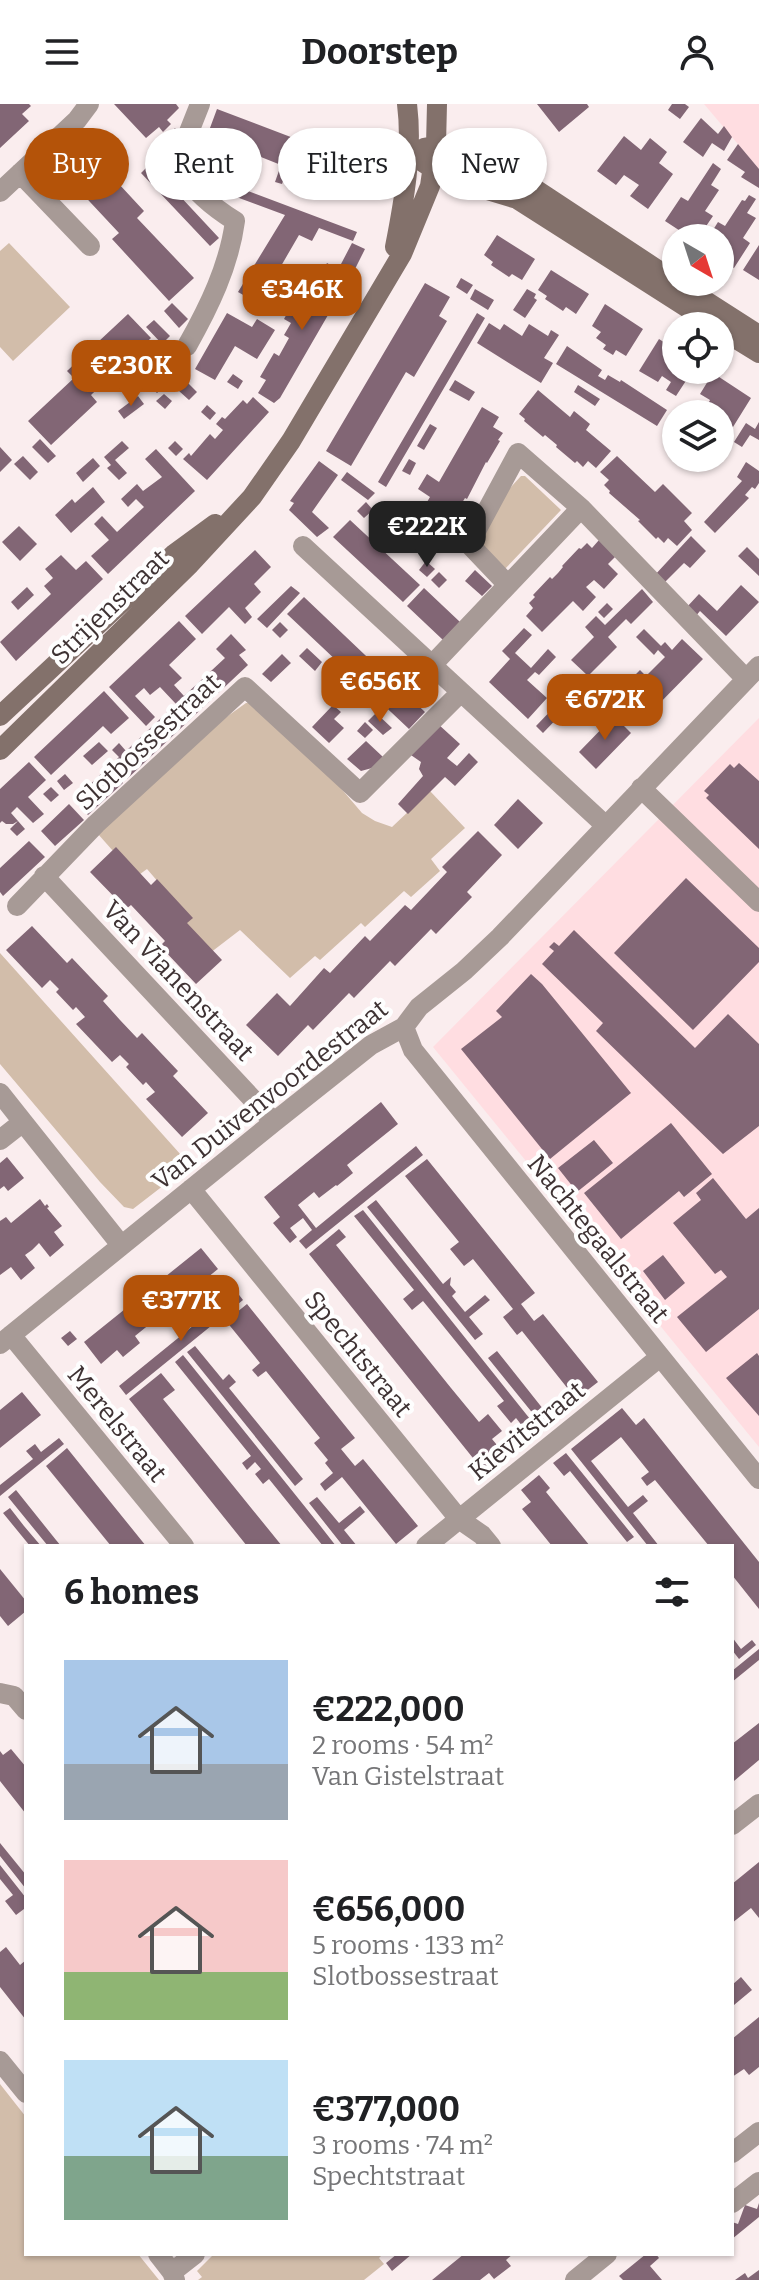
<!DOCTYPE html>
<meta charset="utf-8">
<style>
body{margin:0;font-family:Bitter,serif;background:#f2f2f2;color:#202124;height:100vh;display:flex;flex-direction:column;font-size:30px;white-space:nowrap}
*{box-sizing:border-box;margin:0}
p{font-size:26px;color:#757577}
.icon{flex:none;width:44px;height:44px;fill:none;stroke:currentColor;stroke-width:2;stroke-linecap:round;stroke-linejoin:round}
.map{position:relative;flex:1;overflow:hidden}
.side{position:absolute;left:24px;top:1440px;width:710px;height:712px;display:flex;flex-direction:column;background:#fff;border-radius:0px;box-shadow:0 2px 6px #0004}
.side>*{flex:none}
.top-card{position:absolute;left:24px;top:24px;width:712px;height:72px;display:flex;gap:16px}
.needle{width:52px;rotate:141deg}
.controls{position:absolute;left:662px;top:120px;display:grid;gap:16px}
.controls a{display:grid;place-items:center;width:72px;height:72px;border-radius:50%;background:#fff;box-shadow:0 2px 6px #0004;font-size:40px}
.price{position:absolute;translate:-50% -68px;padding:0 18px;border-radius:16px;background:#b45309;color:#fff;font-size:26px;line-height:52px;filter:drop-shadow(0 2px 4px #0008)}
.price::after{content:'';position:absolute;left:50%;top:48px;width:24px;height:18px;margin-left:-12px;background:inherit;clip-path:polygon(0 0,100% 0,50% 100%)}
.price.current{background:#222;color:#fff}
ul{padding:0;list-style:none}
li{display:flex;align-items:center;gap:24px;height:200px;padding:0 40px}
li span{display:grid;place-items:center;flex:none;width:224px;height:160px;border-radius:0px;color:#555}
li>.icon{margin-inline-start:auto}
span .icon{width:96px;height:96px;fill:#fffc;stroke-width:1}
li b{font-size:34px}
h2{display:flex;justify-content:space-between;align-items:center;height:96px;padding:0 40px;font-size:34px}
.chip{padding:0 28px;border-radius:36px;background:#fff;box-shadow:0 2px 6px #0004;font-size:28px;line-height:72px}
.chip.current{background:#b45309;color:#fff}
header{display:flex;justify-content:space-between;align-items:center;height:104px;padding:0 40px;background:#fff;font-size:36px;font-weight:700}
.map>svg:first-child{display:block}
</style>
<header><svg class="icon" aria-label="menu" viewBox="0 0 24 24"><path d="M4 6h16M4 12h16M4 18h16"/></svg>Doorstep<svg class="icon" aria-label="person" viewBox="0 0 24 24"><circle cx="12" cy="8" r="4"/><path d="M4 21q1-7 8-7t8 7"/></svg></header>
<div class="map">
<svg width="759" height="2176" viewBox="0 0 759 2176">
<rect width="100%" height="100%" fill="#faedee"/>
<path fill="#ffdde1" d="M704 0H759V65Z
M759 614V1343L433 943Z"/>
<path fill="#d2bdaa" d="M9 139 70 203 13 257 0 243V147Z
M521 372H525L561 406 504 466 480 437 498 397Z
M246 599H249L339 682 362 709 375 717 392 723 430 687 465 724 431 755 440 767 411 793 404 787 365 823 361 819 320 856 315 852 290 874 240 826 210 849 179 813 184 808 147 765 136 773 98 730 225 614Z
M0 849 190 1061 133 1105 124 1103 100 1078 0 960Z
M0 1980 26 2013V2150H138L159 2176H0Z
M214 2150H383L379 2154 384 2160 364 2176H198L202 2173 197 2167Z"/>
<path fill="#826675" d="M0 0H29L31 2 22 10 29 17 0 44Z
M114 0H176L179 4 167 16 171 20 163 28 159 23 146 34Z
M537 0H587L589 3 559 28Z
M672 0H685L689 3 680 15 668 6Z
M217 5 380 67 369 94 288 63 282 80 275 78 281 61 248 48 241 65 234 62 240 45 207 32Z
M701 14 718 30 724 22 732 33 724 47 712 39 703 53 683 38Z
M175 24 182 32 156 56 149 48Z
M624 32 641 46 650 34 667 48 659 59 673 70 648 105 630 92 639 81 624 71 616 81 597 67Z
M738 40 759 65V84L741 73 745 68 727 56Z
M93 52 144 107 137 114 194 174 169 197 112 135 119 129 76 83 84 77 75 68Z
M214 54 223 57 216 75 357 128 353 137 319 124 312 137 299 131 259 200 238 188 285 111 204 81Z
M713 59 721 65 711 81 719 86 705 107 713 112 698 134H691L665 117 681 93 688 97Z
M150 60 219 134 210 142 141 69Z
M749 91 756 95 747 109 756 114 743 134 750 139 734 164 720 155V134H708L718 118 725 122 742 96 745 97Z
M497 131 535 155 522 176 512 170 509 173 491 161 493 158 484 151Z
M352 139 365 145 354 167 341 160Z
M759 141V176L743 166Z
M327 159 350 173 280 294 274 299 258 289 266 276 260 273 274 249 279 252 289 234 284 231 291 219 284 215 295 195 308 203 314 192 309 189Z
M551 166 589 190 576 210 566 203 563 207 545 195 547 192 538 186Z
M461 174 473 181 467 190 456 183Z
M425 179 450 193 439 212 447 217 414 273 406 268 351 362 326 347Z
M475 185 494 196 488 206 470 195Z
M527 185 536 190 534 194 537 196 525 214 513 206Z
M172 199 188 215 179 224 164 207Z
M605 200 643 225 626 252 616 246 613 251 603 245 606 241 596 234 601 228 592 222Z
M227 209 252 223 257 215 275 226 257 255 235 242 215 276 195 265Z
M477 209 485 214 386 383 378 378Z
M128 210 151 234 91 291 97 298 51 341 28 317 74 274 67 267Z
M154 216 170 232 162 240 146 223Z
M489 219 500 226 504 220 522 232 529 220 548 232 551 226 559 231 544 254 553 259 541 279 477 239Z
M659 235 676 246V266H693L676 292 666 286 671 278 662 272 658 278 639 267Z
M567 242 602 266 598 272 605 276 608 271 620 278 621 276 667 306 657 322 556 260Z
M174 257 182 265 157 289 150 282Z
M713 269 751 294 733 323 720 315V310H714L717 306 708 300 710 296 700 290Z
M233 270 243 277 238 285 227 278Z
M455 276 475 288 469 297 449 286Z
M187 278 197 288 189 296 179 287Z
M578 281 600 295 595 302 574 288Z
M538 286 570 313 574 307 590 320 586 326 611 347 596 364 588 357 583 363 577 357 575 359 556 343 557 341 545 331 543 333 524 317 525 315 519 310Z
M164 290 172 297 165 305 156 297Z
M138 292 144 300 124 315 118 307Z
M253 293 269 308 207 376 183 355 189 349 191 352 210 330 215 335 223 326 216 320 222 313 225 315 243 296 247 300Z
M207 301 216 309 210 316 201 308Z
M482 303 499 313 493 323 503 329 498 336 500 337 487 359 486 358 467 395 465 394 457 407 459 408 452 420 450 419 445 429 424 417 430 407 424 403 430 393 418 385 427 370 439 378Z
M759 318V336L750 331 742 343 734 338 746 319 755 325Z
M430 320 437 324 424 346 417 342Z
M40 335 56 352 48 359 32 343Z
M122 337 129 344 115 356 127 369 119 376 107 364 111 361 104 353Z
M175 337 183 345 176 352 168 344Z
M0 343 12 356 0 368Z
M156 345 195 387 108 470 91 452 109 436 94 420 102 412 117 428 144 403 136 395 128 403 121 395 137 380 143 387 162 373 145 355Z
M23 352 38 368 30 376 14 360Z
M617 352 655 388 663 380 692 409 684 417 692 426 677 442 668 434 664 439 658 433 656 435 638 417 640 416 609 389 610 387 604 381 609 376 600 368Z
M93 354 100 362 83 378 76 369Z
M679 354H694L700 357 696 365Z
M409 355 416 359 410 371 402 367Z
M319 357 338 371 312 408 329 424 317 433 289 406 294 399 290 397Z
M746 358 759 367V379L755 385 752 383 745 391 749 394 715 429 704 418 742 377 737 373Z
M347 368 375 389 368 396 341 376Z
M93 383 105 398 71 429 55 411 72 395 75 399Z
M366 398 373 406 364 414 357 407Z
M412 405 419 412 403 429 395 421Z
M350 416 420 481 403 498 333 433Z
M19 422 37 440 20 457 2 438Z
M393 424 408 439 400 448 385 433Z
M691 432 706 447 690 464 684 459 663 480 654 472Z
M599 436 616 452 608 460 618 470 604 485 594 476 586 483 596 493 583 507 573 497 542 528 526 512 533 504 529 499 535 493 533 491 550 473 552 475 558 469 563 463 562 462 579 444 581 445 587 439 592 444Z
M747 443 759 455V472L738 452Z
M255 446 271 463 254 480 261 488 245 504 252 513 245 520 229 503 202 530 185 512Z
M61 451 76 466 86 457 103 475 16 557 0 538 51 490 44 482 53 474 45 465Z
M426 457 435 465 427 473 419 466Z
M475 466 492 482 482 492 465 477Z
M439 468 447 476 439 484 431 476Z
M741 481 759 498 726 532 700 507 695 513 686 504 699 490 717 507Z
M291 482 300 489 267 524 257 515Z
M27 483 34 491 18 506 11 498Z
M424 484 460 518 443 536 407 502Z
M642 485 653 498 631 520 626 515 608 533 617 543 588 572 613 597 605 605 579 579 587 571 571 556 594 533 585 523 596 512 605 521Z
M304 493 425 608 409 625 287 510Z
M607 499 613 505 604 514 598 508Z
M179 517 196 535 169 561 182 574 174 581 184 592 225 554 216 545 231 530 246 546 239 551 248 561 127 675 112 660 119 653 112 646 119 639 126 647 176 600 160 583 150 591 144 584 135 592 155 613 146 622 109 583Z
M280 518 288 526 280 534 272 526Z
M524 524 532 531 515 549 531 564 548 545 556 553 539 571 535 568 527 576 547 594 528 615 489 578 510 555 502 547Z
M644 525 661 542 665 538 672 546 682 535 703 555 650 609 630 590 626 580 640 566 646 572 665 553 658 546 654 551 636 533Z
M307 544 322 558 315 567 299 552Z
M282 550 291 559 271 578 262 570Z
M341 576 357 591 349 599 341 591 331 601 324 594Z
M104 587 129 614 111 630 103 622 51 671 34 653Z
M561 596 568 603 543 629 536 622Z
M333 601 341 608 334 615 344 624 329 639 312 623Z
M376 609 392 624 383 631 368 617Z
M614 612 631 629 596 665 579 648Z
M365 618 373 626 365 634 357 627Z
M438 620 460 640 447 654 457 662 469 649 478 658 455 682 445 673 408 710 398 700 423 672 419 665 421 658 408 649Z
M366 637 383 653 372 664 361 667 347 655Z
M99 638 108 647 92 661 83 652Z
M29 658 46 676 28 693 44 710 33 719 17 703 11 709 18 717 13 720H6L2 717 0 719V685Z
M739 659 759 677V745L706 694 709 691 704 687 730 660 734 664Z
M108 663 123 679 88 711 74 696Z
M65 670 73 679 64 686 57 677Z
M51 683 59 691 51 698 43 690Z
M518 695 543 719 518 745 494 721Z
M69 700 84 716 55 742 41 727Z
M18 717 25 725 17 732 10 725Z
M478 727 502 751 467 788 472 793 436 830 431 825 395 862 390 857 354 894 349 889 313 926 308 921 278 952 246 921 277 889 290 902 324 864 330 869 365 832 370 837 405 801 411 806 447 768 442 763Z
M29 737 45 753 3 792 0 788V764Z
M116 743 151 781 157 775 193 814 187 819 222 856 196 880 160 842 165 837 131 801 126 805 90 768Z
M686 774 759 844V858L693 926 614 849Z
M32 822 67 859 72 854 108 892 103 897 120 916 137 934 142 929 178 967 173 972 208 1009 182 1033 146 995 155 988 146 978 143 981 126 963 129 960 120 951 112 958 76 920 85 913 76 903 73 906 56 888 59 885 50 876 42 884 6 846Z
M574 826 695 944 728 910 759 940V1022L723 1050 596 927 603 919 542 860 554 847 549 843 554 838 559 842Z
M531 870 542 880 631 989 550 1055 461 945 502 913 496 907Z
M381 998 398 1020 347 1061 353 1069 337 1082 336 1081 319 1094 314 1088 298 1101 316 1124 416 1042 423 1051 306 1145 299 1137 312 1126 303 1114 290 1124 297 1133 290 1139 273 1119 280 1113 264 1093Z
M671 1019 712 1070 684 1093 679 1087 621 1135 584 1089Z
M594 1036 613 1059 577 1088 558 1064Z
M7 1053 24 1074 8 1087 4 1082 0 1085V1059Z
M427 1055 535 1189 521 1200 534 1217 543 1210 598 1278 576 1295 522 1227 517 1231 503 1213 513 1205 473 1155 464 1162 450 1145 459 1138 405 1072Z
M713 1074 746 1115 759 1104V1205L706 1248 677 1213 727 1173 721 1166 715 1170 673 1119 701 1096 696 1089Z
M40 1095 45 1102 47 1100 49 1103 47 1104 62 1122 54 1128 64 1141 50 1153 39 1139 32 1146 25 1151 35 1164 21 1176 11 1163 0 1171V1117L6 1113 11 1119Z
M376 1096 443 1180 451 1173 450 1181 456 1188 452 1192 465 1208 485 1191 490 1196 469 1213 483 1230 475 1236 367 1103Z
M363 1106 538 1325 530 1332 516 1314 511 1319 497 1302 504 1297 423 1197 412 1206 403 1195 414 1186 354 1112Z
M339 1125 346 1133 336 1141 451 1284 479 1318 488 1310 502 1327 492 1335 506 1352 485 1369 309 1150Z
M201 1144 218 1165 135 1232 140 1239 123 1253 117 1246 101 1260 84 1238Z
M663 1151 685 1179 665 1196 643 1167Z
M236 1187 243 1196 126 1291 119 1282Z
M247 1200 355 1334 341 1345 355 1362 363 1355 418 1422 396 1440 342 1373 325 1387 320 1380 333 1369 325 1359 328 1356 314 1339 320 1334 266 1267 258 1273 252 1266 260 1259 226 1217Z
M70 1227 77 1235 68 1242 61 1234Z
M195 1242 223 1276 229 1270 236 1278 229 1284 303 1375 295 1382 187 1248Z
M497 1247 551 1315 543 1322 488 1254Z
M757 1249 759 1252V1312L726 1274Z
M183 1251 318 1419 336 1442H323L269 1375 263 1380 255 1370 261 1365 255 1358 247 1366 242 1359 251 1352 175 1258Z
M161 1269 175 1286 163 1295 282 1442H247L129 1295Z
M22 1288 41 1311 0 1344V1306Z
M622 1304 636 1321 644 1314 759 1458V1505L732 1471V1442H709L655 1376 647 1382 641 1374 649 1368 621 1333 591 1357 628 1403 643 1391 648 1397 633 1409 659 1442H648L571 1345Z
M59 1334 64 1340 0 1392V1381L33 1355 26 1347 35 1340 41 1348Z
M67 1344 108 1395 146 1442H111L46 1362Z
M566 1349 634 1433 627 1438 570 1367 564 1372 553 1359Z
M539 1371 550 1384 546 1388 590 1442H552L522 1405 531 1398 521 1386Z
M16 1386 56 1436 61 1442H48L8 1393Z
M317 1393 339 1419 360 1402 365 1408 344 1426 357 1442H343L309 1399Z
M10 1404 24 1422 41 1442H30L3 1409Z
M0 1465 26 1497V1507L8 1522 0 1512Z
M732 1533 741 1545 752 1536 756 1541 739 1555 732 1546Z
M759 1545V1556L732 1578V1567Z
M759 1619V1656L734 1677 732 1640Z
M11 1645 26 1663V1710L0 1677V1647L3 1651Z
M0 1739 26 1771V1785L0 1752Z
M759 1758V1814L751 1804 732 1819V1780Z
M0 1761 26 1794V1807L24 1805 16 1811 5 1797 13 1791 0 1775Z
M6 1843 20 1861 26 1856V1916L0 1883V1848Z
M741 1873 752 1886 734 1901 732 1898V1881Z
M759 1913V1963L749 1971 744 1965 732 1973V1935Z
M759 2099V2113L732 2135V2118L738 2120 745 2101 757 2105Z
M397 2150H412L392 2167 386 2159Z
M464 2150H513L506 2156 511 2162 494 2175 489 2169 480 2176H432Z
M646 2150H656L659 2154 650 2162 662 2176H623L619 2172Z
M759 2166V2176H735L745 2169 748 2174Z"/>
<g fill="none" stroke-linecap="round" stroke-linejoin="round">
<path stroke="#a79a96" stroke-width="20" d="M20 69 90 142
M0 88 77 16 89 0
M187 242C209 203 229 162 235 117 211 102 194 87 179 64L183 43 200 0
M303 442 605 721
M508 481 469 440 518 349 581 404 746 575
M432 561 581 404
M641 684 759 798
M44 772 274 1018
M17 802 96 720 245 583 360 689 460 589
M404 923 413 946 759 1375
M0 989 23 1018
M0 1036 23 1018 121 1141
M191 1085 459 1415 482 1431 491 1442
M11 1231 184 1442
M0 1240 274 1018 371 941 404 923 419 903 464 867 500 833 759 562
M426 1442 660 1253
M0 1589 14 1592 26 1606
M732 1721 759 1700
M0 1957 26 1989
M732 2049 759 2028
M732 2099 759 2078
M158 2150 172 2168 175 2176
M172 2168 195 2150
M575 2176 607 2150"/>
<path stroke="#83716b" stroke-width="20" d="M424 44C455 36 491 58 517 73L676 178
M408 48 433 65 454 76 517 95 716 222
M395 143C404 97 413 47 407 0
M676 178 759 231
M720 225 759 249
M0 612 174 450 215 420
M0 646 190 460 252 393 291 337 402 150 430 82 436 41 437 0"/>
</g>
<g text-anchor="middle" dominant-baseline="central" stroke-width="8" stroke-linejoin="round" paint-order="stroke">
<g font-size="26" fill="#3e3233" stroke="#fefefe">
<text transform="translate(110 503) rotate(-44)">Strijenstraat</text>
<text transform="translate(148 638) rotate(-43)">Slotbossestraat</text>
<text transform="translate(178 877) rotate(47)">Van Vianenstraat</text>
<text transform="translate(270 991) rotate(-38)">Van Duivenvoordestraat</text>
<text transform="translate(598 1135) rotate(51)">Nachtegaalstraat</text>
<text transform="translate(358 1250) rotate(51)">Spechtstraat</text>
<text transform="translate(117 1320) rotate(51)">Merelstraat</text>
<text transform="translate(527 1327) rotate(-39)">Kievitstraat</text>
</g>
</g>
</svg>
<div class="controls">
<a><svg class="needle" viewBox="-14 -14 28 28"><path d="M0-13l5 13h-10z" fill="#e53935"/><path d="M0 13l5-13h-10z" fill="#757577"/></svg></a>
<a><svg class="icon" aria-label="locate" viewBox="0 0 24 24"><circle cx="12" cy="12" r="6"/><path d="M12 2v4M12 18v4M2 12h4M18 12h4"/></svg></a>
<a><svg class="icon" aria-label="layers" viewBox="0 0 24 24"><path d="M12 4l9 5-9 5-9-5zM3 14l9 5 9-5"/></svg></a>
</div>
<b class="price" style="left:302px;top:228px">€346K</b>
<b class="price" style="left:131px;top:304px">€230K</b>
<b class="price current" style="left:427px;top:465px">€222K</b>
<b class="price" style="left:380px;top:620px">€656K</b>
<b class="price" style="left:605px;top:638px">€672K</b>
<b class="price" style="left:181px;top:1239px">€377K</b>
<div class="top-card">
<a class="chip current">Buy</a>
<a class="chip">Rent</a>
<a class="chip">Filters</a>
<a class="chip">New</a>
</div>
<section class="side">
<h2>6 homes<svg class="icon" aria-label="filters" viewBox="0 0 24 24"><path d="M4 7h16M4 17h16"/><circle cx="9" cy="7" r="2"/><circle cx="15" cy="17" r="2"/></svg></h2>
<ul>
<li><span style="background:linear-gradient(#a9c7e8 65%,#9aa5b1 0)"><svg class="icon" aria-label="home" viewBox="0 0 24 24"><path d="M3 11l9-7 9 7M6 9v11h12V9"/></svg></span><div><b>€222,000</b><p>2 rooms · 54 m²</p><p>Van Gistelstraat</p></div></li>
<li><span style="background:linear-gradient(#f6c9c9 70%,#8fb573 0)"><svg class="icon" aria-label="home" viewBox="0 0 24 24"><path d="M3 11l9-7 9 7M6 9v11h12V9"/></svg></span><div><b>€656,000</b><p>5 rooms · 133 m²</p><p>Slotbossestraat</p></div></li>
<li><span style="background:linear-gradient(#bfe0f5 60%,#7fa58c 0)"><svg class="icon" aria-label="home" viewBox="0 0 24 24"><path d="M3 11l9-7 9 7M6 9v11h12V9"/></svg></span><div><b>€377,000</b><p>3 rooms · 74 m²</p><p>Spechtstraat</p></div></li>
</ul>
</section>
</div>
